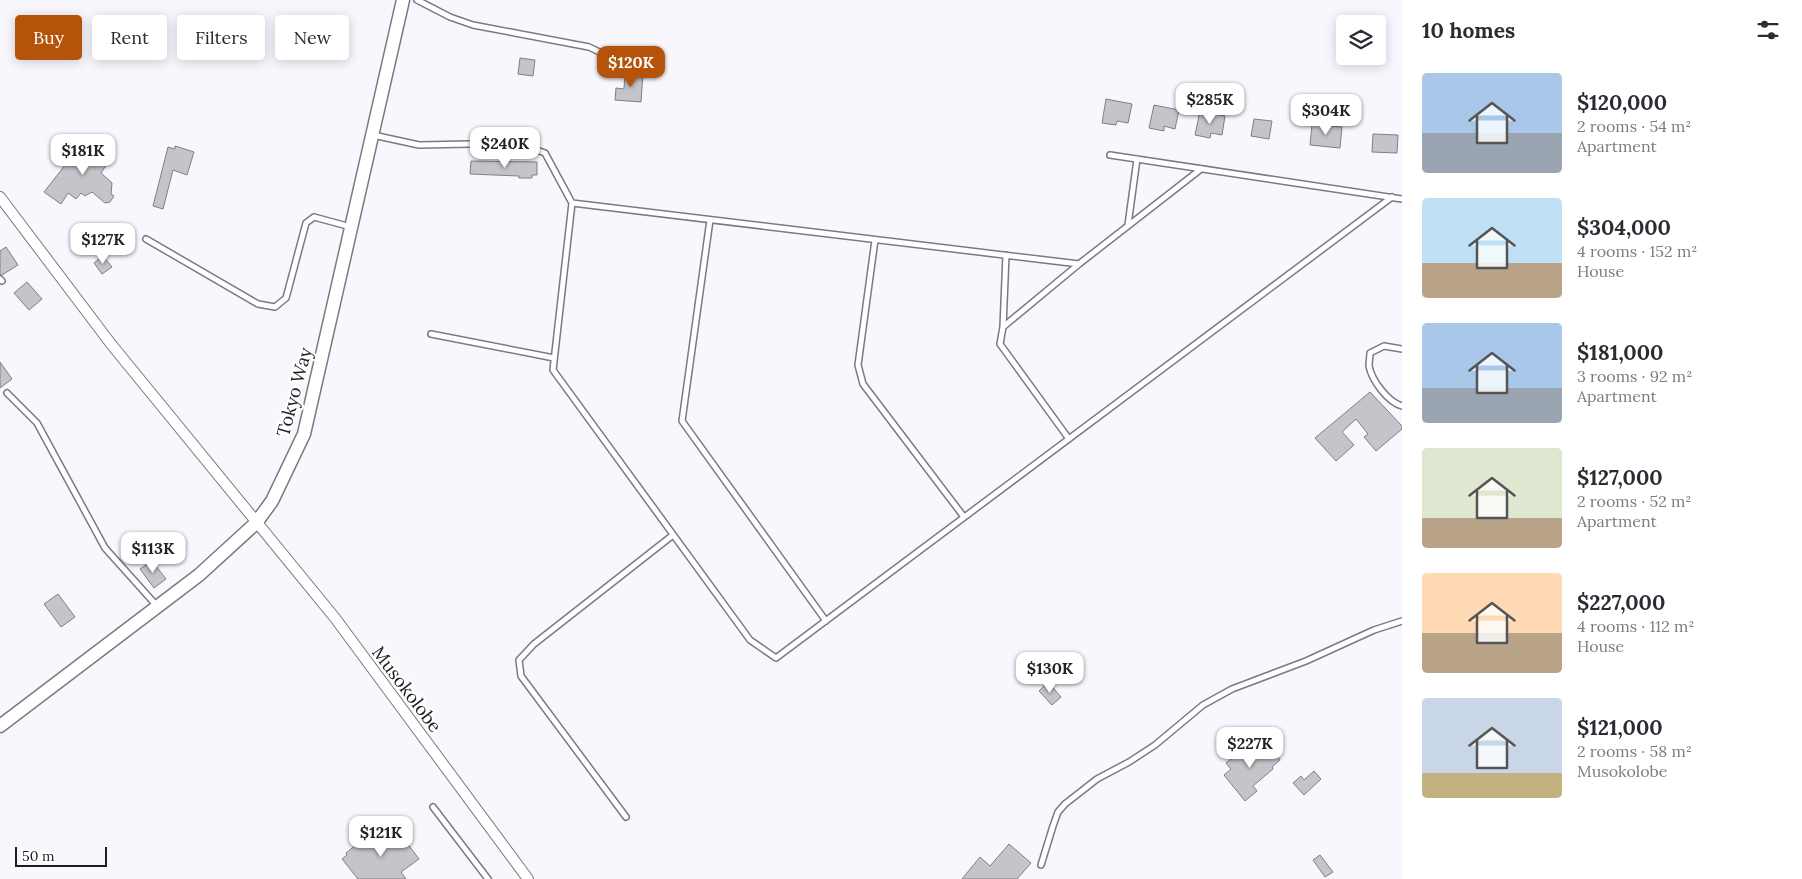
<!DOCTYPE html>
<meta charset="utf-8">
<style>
body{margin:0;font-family:Lora,serif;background:#f2f2f3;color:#2b2b33;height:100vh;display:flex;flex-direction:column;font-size:19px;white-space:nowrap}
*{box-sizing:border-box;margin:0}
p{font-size:16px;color:#7c7c81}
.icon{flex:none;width:28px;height:28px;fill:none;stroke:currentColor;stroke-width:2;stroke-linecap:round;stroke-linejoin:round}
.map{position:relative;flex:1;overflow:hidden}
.sheet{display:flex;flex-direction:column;background:#fff;width:400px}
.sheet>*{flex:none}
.hud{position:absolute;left:15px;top:15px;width:475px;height:45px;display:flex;gap:10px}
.tools{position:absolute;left:1336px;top:15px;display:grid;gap:10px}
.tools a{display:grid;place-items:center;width:50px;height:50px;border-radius:5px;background:#fff;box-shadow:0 2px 12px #0003;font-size:25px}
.scale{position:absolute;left:15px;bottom:12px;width:92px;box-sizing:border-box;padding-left:5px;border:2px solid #1e1e20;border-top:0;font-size:14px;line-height:18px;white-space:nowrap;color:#1e1e20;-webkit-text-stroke:4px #fff;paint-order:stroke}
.price{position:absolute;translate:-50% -42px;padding:0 11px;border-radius:10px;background:#fff;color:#222;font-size:16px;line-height:32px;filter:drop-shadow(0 1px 2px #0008)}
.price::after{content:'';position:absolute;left:50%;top:30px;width:15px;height:11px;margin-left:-8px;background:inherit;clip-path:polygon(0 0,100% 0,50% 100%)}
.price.active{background:#b45309;color:#fff}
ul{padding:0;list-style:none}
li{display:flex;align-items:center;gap:15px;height:125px;padding:0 20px}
li span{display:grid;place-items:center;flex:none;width:140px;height:100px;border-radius:5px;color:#555}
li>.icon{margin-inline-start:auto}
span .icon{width:60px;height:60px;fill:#fffc;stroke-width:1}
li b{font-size:21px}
h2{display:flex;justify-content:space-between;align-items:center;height:60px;padding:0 20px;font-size:21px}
.pill{padding:0 18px;border-radius:5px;background:#fff;box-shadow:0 2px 12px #0003;font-size:18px;line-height:45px}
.pill.active{background:#b45309;color:#fff}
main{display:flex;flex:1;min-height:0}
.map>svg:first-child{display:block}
</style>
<main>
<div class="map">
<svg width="1402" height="879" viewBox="0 0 1402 879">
<rect width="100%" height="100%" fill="#f8f7fe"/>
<path fill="#c5c4ca" stroke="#7f7f85" d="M520 58 535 60 533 76 518 74Z
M625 71 643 72 641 102 615 100 616 88 624 89Z
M1106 99 1132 104 1128 123 1117 121 1116 125 1102 123Z
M1154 105 1179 110 1175 129 1164 126V131L1149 128Z
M1200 111 1225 116 1222 135 1211 133 1210 138 1195 135Z
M1254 119 1272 121 1269 139 1251 136Z
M1312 125 1342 127 1340 148 1310 145Z
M1373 134 1398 135 1397 153 1372 152Z
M94 141 113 155 101 173 112 183 111 194 114 196 110 202 105 203 92 192 85 196 81 193 76 199 68 193 61 204 44 192 66 164 62 160 72 148 83 158Z
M175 146 194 152 187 175 173 170 163 209 153 206 168 147 175 149Z
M471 161 537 162V175H532V178H519V176L470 174Z
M6 247 18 265 2 275H0V251Z
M103 256 112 267 102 274 94 263Z
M27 282 42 299 29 310 14 293Z
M0 362 12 379 0 388Z
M1370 392 1402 426V429L1376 451 1364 437 1368 434 1356 419 1342 432 1354 445 1336 461 1315 438Z
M152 561 166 579 154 588 140 569Z
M58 594 75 617 61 627 44 604Z
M1048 682 1061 697 1052 705 1039 691Z
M1259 744 1263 750 1269 745 1280 760 1272 767 1273 769 1253 786 1257 791 1245 801 1224 775 1231 769 1226 763 1246 747 1250 752Z
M1314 771 1321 779 1304 795 1293 783 1301 776 1304 780Z
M397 830 419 859 401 872 406 879H358L342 859 347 855 346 853 366 837 371 843 376 839 379 843Z
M1009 844 1031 863 1017 879H962L980 857 990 866Z
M1320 855 1333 872 1325 877 1313 860Z"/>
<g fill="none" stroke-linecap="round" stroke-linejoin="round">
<defs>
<path id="service" d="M417 0 450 17 473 25 589 47 614 59
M373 135 419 145 517 143 545 153 572 203
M1110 155 1402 199
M1201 169 1079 264 572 203 553 370 750 640 776 658 1392 197
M710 220 682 421 826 621
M1128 225 1137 159
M146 239 258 304 275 307 286 298 306 223 314 217 351 227
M875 240 858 365 863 384 964 517
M0 279 2 281
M1003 327 1006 255
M431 334 554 358
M1402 349 1384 346 1370 353C1370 357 1369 362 1369 366 1372 381 1388 402 1402 406
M7 393 37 423 105 548 157 606
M1069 439 1000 344 1003 327 1079 264
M433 807 488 879
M626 817 521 676 519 660 534 644 673 535
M1041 865 1053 826 1058 812 1065 804 1097 779 1129 762 1155 745 1203 705 1232 689 1306 661 1374 630 1402 621"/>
<path id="minor" d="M0 197 111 344 335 618 528 879"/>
<path id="tertiary" d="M0 726 199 575 256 523 272 501 304 434 403 0"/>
</defs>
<use href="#service" stroke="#7b7a80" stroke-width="8"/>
<use href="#minor" stroke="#7b7a80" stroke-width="12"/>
<use href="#tertiary" stroke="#7b7a80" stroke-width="15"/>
<use href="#service" stroke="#fff" stroke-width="5"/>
<use href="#minor" stroke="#fff" stroke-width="10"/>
<use href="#tertiary" stroke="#fff" stroke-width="12"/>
</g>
<g text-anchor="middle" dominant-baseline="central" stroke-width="4.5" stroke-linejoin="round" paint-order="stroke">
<g font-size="18" fill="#1e1e20" stroke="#fff">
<text transform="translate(294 392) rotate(-75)">Tokyo Way</text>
<text transform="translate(407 689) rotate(53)">Musokolobe</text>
</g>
</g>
</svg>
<div class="tools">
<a><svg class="icon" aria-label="layers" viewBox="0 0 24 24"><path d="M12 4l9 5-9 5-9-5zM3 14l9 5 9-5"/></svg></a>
</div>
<div class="scale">50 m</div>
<b class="price active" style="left:631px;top:88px">$120K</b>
<b class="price" style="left:1210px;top:125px">$285K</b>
<b class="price" style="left:1326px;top:136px">$304K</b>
<b class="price" style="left:505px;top:169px">$240K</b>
<b class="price" style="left:83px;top:176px">$181K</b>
<b class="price" style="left:103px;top:265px">$127K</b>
<b class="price" style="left:153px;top:574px">$113K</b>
<b class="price" style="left:1050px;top:694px">$130K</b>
<b class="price" style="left:1250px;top:769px">$227K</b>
<b class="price" style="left:381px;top:858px">$121K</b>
<div class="hud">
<a class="pill active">Buy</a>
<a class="pill">Rent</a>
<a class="pill">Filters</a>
<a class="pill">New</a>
</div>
</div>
<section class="sheet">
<h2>10 homes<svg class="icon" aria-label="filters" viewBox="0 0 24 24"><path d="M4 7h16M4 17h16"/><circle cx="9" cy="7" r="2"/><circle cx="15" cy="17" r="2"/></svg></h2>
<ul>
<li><span style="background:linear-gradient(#a9c7e8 60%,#9aa5b1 0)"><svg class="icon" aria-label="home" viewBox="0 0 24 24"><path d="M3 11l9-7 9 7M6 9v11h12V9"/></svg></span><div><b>$120,000</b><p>2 rooms · 54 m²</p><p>Apartment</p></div></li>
<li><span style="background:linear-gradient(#bfe0f5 65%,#b9a48a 0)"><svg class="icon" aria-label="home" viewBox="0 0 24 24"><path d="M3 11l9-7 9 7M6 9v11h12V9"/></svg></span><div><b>$304,000</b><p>4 rooms · 152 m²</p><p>House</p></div></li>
<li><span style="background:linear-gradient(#a9c7e8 65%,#9aa5b1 0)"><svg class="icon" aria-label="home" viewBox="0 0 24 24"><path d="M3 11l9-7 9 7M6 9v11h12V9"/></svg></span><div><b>$181,000</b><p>3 rooms · 92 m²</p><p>Apartment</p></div></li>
<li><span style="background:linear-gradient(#dfe7d0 70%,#b9a48a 0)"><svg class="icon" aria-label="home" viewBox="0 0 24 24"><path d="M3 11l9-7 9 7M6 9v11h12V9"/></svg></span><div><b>$127,000</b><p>2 rooms · 52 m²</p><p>Apartment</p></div></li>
<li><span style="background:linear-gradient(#ffd9b3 60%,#b9a48a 0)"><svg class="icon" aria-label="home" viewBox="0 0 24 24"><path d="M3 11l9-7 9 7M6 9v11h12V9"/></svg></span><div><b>$227,000</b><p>4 rooms · 112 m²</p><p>House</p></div></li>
<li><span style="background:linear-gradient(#c9d6e8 75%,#c2b280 0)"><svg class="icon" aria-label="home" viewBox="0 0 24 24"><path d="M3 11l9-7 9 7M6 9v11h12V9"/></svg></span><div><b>$121,000</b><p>2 rooms · 58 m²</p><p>Musokolobe</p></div></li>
</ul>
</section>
</main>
